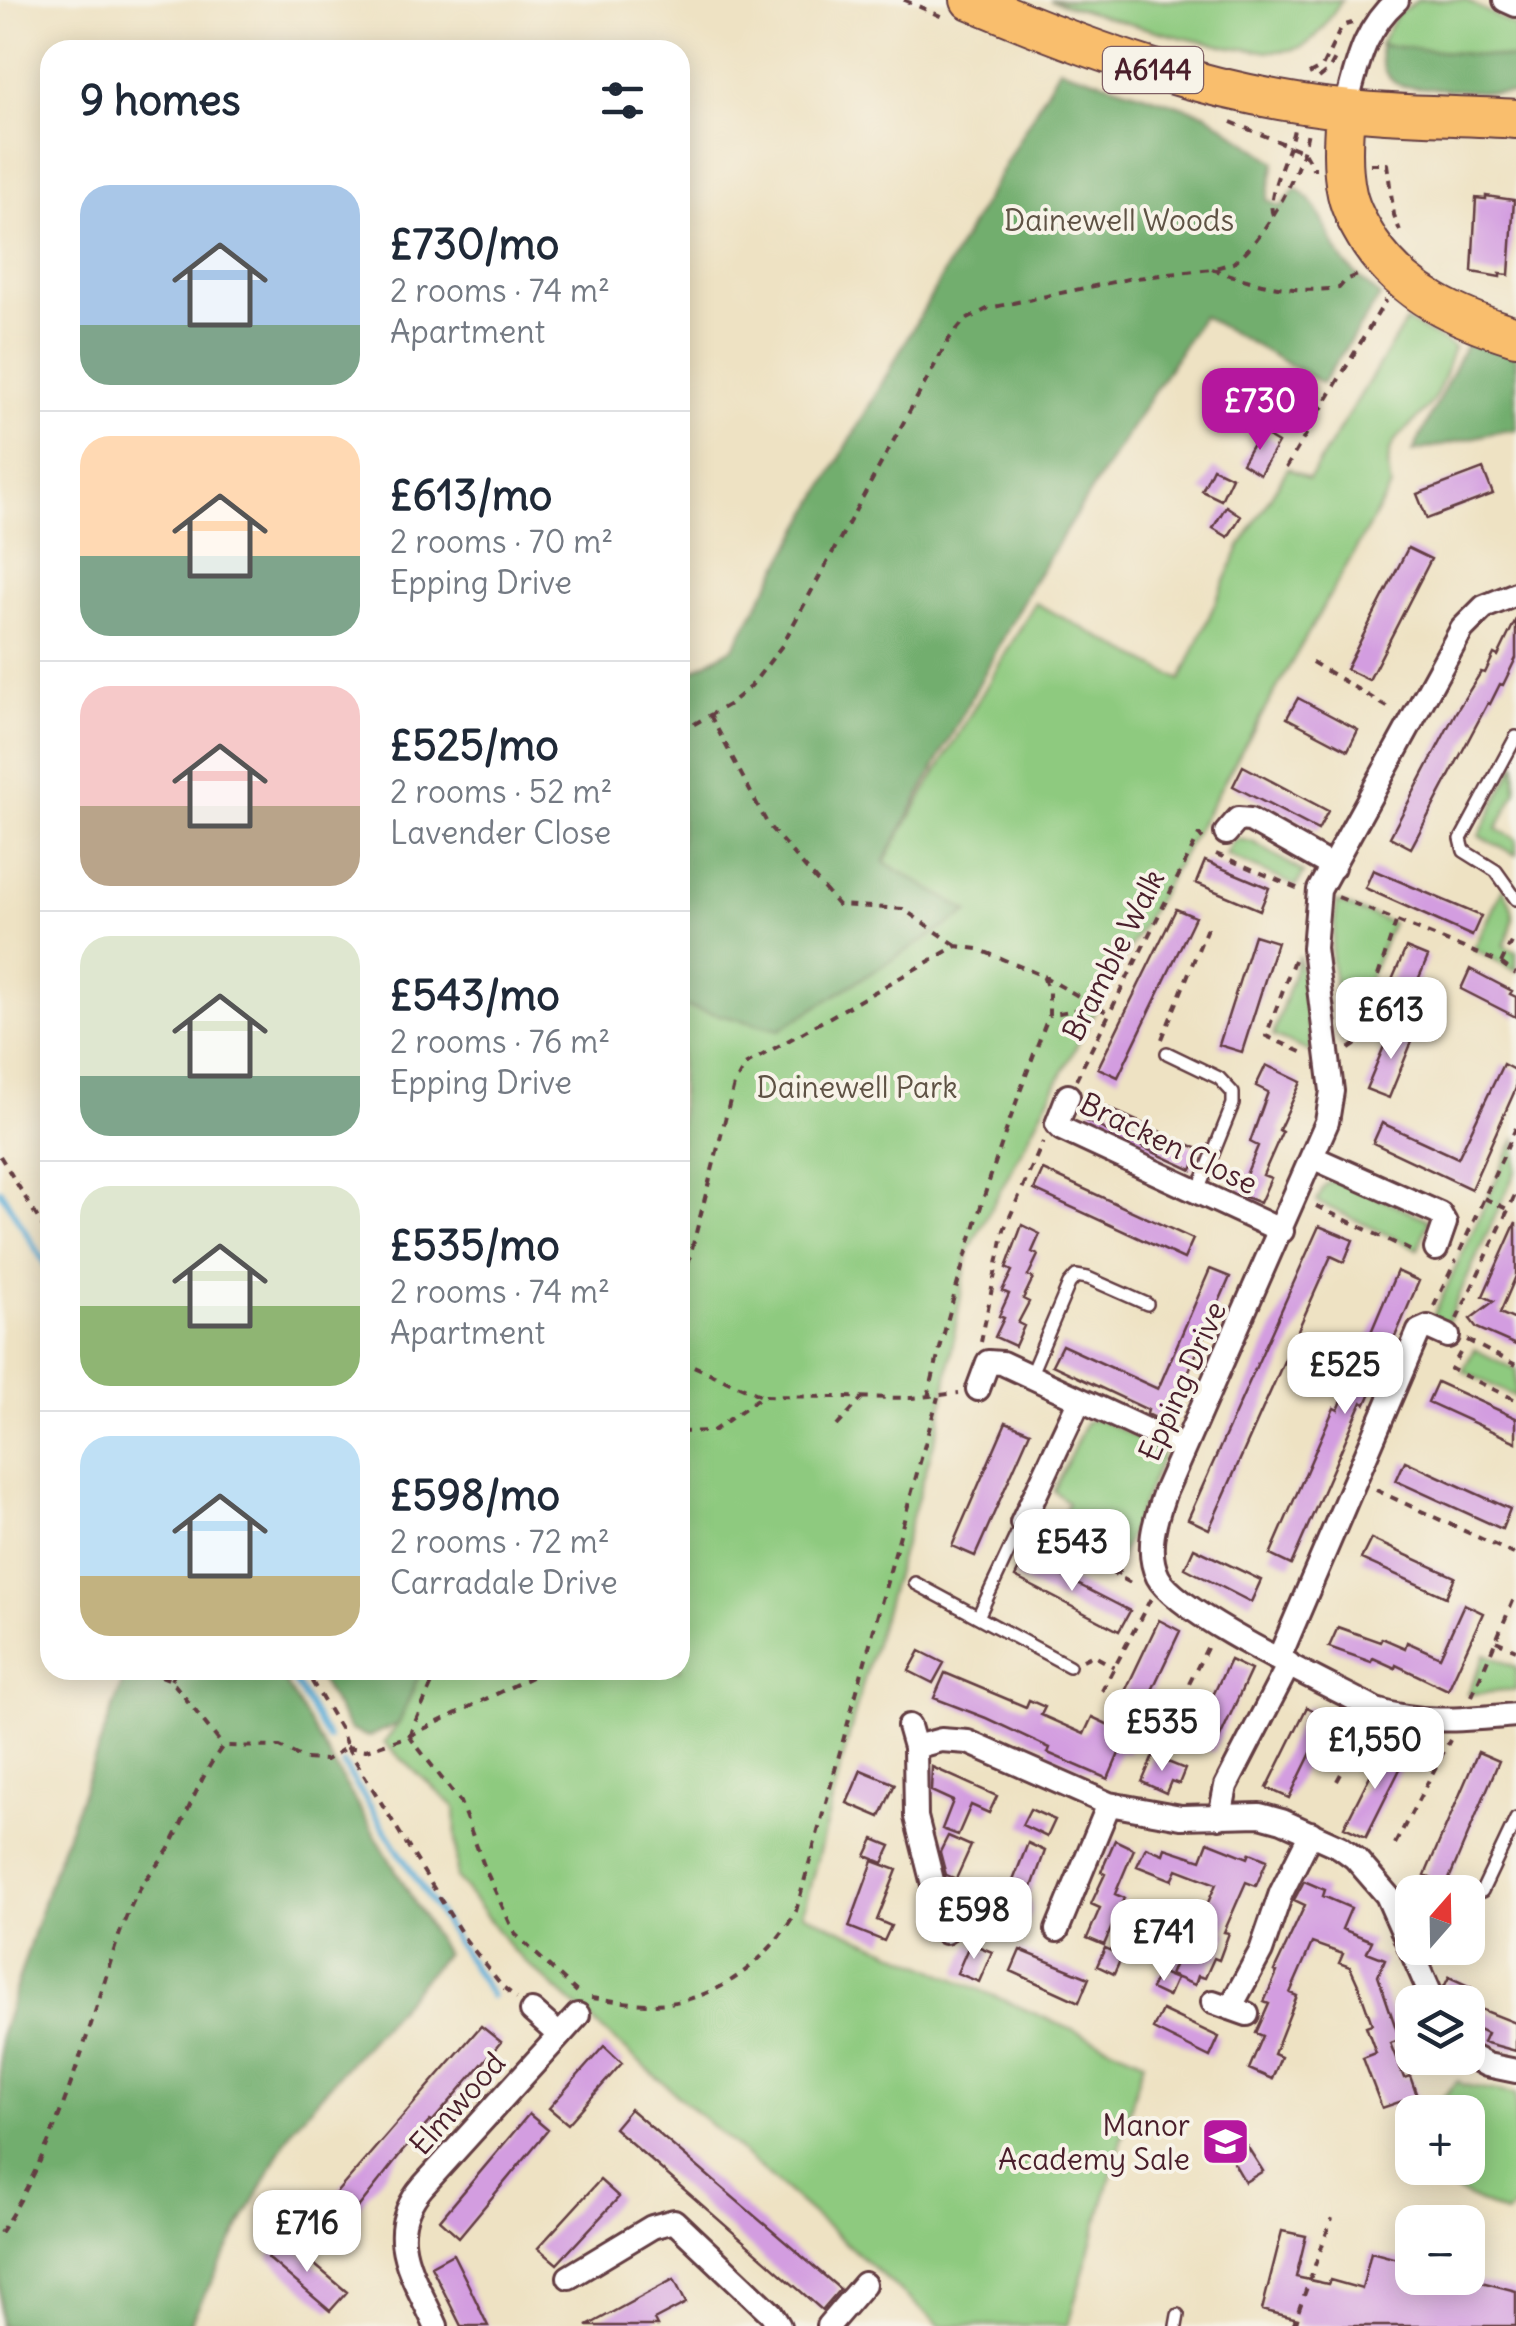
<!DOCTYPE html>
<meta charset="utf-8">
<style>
body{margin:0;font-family:Delius,sans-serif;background:#f6f6f7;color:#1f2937;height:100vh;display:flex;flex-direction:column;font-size:38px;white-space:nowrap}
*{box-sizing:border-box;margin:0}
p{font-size:32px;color:#747a83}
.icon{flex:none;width:55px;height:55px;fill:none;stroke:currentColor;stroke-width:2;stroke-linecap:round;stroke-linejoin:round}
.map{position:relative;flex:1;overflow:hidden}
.details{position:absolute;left:40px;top:40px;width:650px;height:1640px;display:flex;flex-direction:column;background:#fff;border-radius:30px;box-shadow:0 5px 25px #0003}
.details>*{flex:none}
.needle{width:65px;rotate:20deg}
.fabs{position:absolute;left:1395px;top:1875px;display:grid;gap:20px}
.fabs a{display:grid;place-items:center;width:90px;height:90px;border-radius:20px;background:#fff;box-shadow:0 5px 25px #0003;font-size:50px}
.price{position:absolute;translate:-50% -85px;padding:0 22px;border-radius:20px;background:#fff;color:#222;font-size:32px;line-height:65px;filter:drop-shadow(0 2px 5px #0008)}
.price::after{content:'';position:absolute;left:50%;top:60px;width:30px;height:22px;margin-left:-15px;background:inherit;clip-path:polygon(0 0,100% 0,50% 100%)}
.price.on{background:#b5179e;color:#fff}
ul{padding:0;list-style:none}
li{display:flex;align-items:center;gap:30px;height:250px;padding:0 40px}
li+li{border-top:2px solid #e0e1e3}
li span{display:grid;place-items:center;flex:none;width:280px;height:200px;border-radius:30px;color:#555}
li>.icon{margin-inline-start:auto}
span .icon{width:120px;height:120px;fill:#fffc;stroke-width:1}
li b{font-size:42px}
h2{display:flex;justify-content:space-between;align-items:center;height:120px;padding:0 40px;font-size:42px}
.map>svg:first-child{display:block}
</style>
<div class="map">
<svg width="1516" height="2326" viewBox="0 0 1516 2326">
<rect width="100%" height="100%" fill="#f7f3e8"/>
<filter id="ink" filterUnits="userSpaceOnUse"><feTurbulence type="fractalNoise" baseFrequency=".01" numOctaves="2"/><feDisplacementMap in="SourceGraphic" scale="20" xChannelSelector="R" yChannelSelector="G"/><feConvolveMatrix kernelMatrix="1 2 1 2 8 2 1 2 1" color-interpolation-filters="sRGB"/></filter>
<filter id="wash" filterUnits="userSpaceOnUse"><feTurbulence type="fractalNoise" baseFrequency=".0048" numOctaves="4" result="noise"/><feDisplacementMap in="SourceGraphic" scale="40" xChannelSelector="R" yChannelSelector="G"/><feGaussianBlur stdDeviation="2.25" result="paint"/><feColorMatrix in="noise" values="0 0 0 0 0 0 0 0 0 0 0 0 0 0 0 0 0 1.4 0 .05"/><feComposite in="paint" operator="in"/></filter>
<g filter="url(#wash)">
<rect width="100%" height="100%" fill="#eee2c3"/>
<path fill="#8eca7f" stroke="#6c7455" stroke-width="2.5" d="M1050 0H1342C1331 14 1319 40 1301 47 1255 65 1101 16 1050 0Z
M1418 0H1465L1516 27V59L1380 45 1396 15Z
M1406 321 1454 347C1448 364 1443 385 1433 400 1409 438 1379 430 1391 487L1106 990 968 1252 939 1426 861 1690 803 1913 1144 2061 1068 2325 940 2326 513 1951 457 1878 455 1807 384 1743 399 1723 421 1670H680V988L884 862 1035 603 1181 680 1240 547 1288 468 1309 479Z
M1516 762V792L1497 829 1516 839V855L1479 836Z
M1238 839 1253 842 1304 873 1296 886 1226 855 1232 843Z
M1503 888C1516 913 1516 918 1504 946L1516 952V971L1474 949Z
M1337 902 1392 923 1344 1042 1331 958Z
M1299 956 1313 1053 1273 1036Z
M1516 1137V1170L1445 1327 1431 1321Z
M1333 1180 1340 1181 1429 1220 1418 1249 1317 1202 1324 1186Z
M1474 1349 1516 1370V1397L1463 1371Z
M1097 1418 1161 1449 1162 1457 1117 1564 1058 1530 1068 1503 1054 1491 1086 1422Z
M1485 1654 1516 1667V1690L1468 1694Z
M1458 2081 1464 2085 1516 2094V2207L1505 2214 1418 2173 1392 2153 1412 2130V2168H1468V2112H1429Z"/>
<path fill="#72ae6e" stroke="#5e664c" stroke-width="2.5" d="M1380 45 1516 59V94L1401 86C1383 75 1380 66 1380 45Z
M1059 68 1207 114 1275 162 1267 200 1281 207 1296 188C1324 206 1326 238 1345 263 1355 275 1369 286 1380 297L1322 383 1202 316 1032 584 884 862 969 912 779 1030 680 1005V678L734 647Z
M1466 344 1516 355V431L1505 430 1413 452Z
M127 1670H278L445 1954 293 2127 188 2326H0V2037L53 1872Z
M314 1670H421L399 1723 369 1737 350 1730Z"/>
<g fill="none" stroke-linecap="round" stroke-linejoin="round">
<path stroke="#5daed8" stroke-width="6" d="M0 1190 50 1272
M288 1670 328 1739
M343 1764 491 1996"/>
</g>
<g id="blocks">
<path fill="#d39de0" d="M1486 196 1514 200 1509 275 1500 274V277L1472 272 1476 198 1486 199Z
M1260 432 1278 443 1260 474 1242 463Z
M1213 468 1232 477 1221 500 1202 491Z
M1483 469 1493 494 1427 519 1417 494Z
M1226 506 1241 516 1228 537 1213 528Z
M1408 548 1431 559 1369 680 1346 669Z
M1516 619V658L1503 685 1500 684 1490 704 1488 703 1411 848 1390 837 1456 712 1481 672 1485 673 1494 654 1498 656Z
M1298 698 1358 730 1348 750 1287 718Z
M1243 766 1328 811 1318 830 1233 786Z
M1205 861 1269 888 1260 910 1196 883Z
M1373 870 1481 916 1472 936 1365 888Z
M1176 909 1195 917 1118 1077 1098 1068Z
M1254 935 1277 942 1242 1052 1219 1045Z
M1406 948 1428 957 1400 1021 1378 1012Z
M1470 969 1512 991 1510 994 1516 997V1017L1461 989Z
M1393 1025 1415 1034 1389 1098 1366 1089Z
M1503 1064 1516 1071V1088L1471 1189 1373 1143 1382 1123 1458 1158Z
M1266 1065 1301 1082 1279 1130 1282 1132 1263 1175 1271 1178 1260 1203 1238 1194 1258 1146 1250 1142 1268 1092 1256 1086Z
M1095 1102 1201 1150 1192 1170 1086 1121Z
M1043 1170 1193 1239 1184 1259 1034 1190Z
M1516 1222V1276L1500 1313 1516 1320V1345L1477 1328 1470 1319 1494 1301 1483 1296Z
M1022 1225 1040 1234 1032 1252 1038 1255 1028 1276 1033 1278 1023 1299 1029 1302 1018 1323 1024 1326 1015 1346 995 1337 1004 1318 999 1316 1009 1294 1002 1291 1012 1271 1006 1268Z
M1319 1226 1353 1240 1344 1262 1331 1256 1209 1529 1188 1519Z
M1210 1269 1230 1277 1166 1423 1147 1414 1148 1410 1052 1365 1062 1345 1158 1389Z
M1397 1271 1419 1281 1366 1404 1362 1402 1291 1565 1270 1555 1334 1408 1338 1410Z
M1437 1382 1516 1418V1442L1428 1402Z
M1006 1422 1030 1432 975 1556 952 1546Z
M1405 1461 1510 1509 1502 1529 1396 1481Z
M1371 1539 1455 1577 1446 1597 1361 1559Z
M1194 1548 1261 1580 1251 1602 1185 1568Z
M1025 1557 1130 1611 1119 1631 1015 1577Z
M1464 1604 1483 1613 1448 1690 1396 1665 1395 1668 1373 1658 1371 1662 1329 1647 1338 1627 1380 1642 1382 1638 1405 1648 1407 1642 1440 1657Z
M1159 1620 1180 1631 1130 1737 1134 1739 1128 1754 1120 1751 1108 1779 1048 1753 1050 1748 986 1718 934 1698 945 1673 1026 1707 1029 1700 1045 1707 1041 1715 1084 1734 1092 1717 1109 1725Z
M920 1651 944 1663 933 1683 909 1671Z
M1230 1660 1251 1670 1213 1752 1191 1741Z
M1307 1707 1328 1718 1289 1798 1267 1788Z
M1385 1746 1406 1757 1366 1837 1344 1827Z
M1478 1752 1499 1761 1447 1884 1425 1875Z
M1153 1756 1185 1769 1179 1784 1171 1781 1166 1793 1142 1782Z
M932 1767 997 1796 989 1813 971 1805 958 1835 942 1829 953 1801 931 1791Z
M861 1770 895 1784 880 1817 847 1803Z
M1030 1809 1055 1820 1047 1837 1022 1825Z
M948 1836 971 1846 956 1879 946 1875 940 1852Z
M874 1839 891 1846 883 1863 866 1856Z
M1115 1840 1134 1849 1115 1894 1124 1898 1104 1945 1087 1938 1100 1908 1091 1904 1105 1874 1101 1872Z
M1208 1842 1248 1858 1250 1853 1267 1860 1256 1886 1246 1882 1224 1932 1229 1933 1219 1960 1214 1958 1205 1978 1198 1976 1195 1985 1170 1975 1181 1949 1192 1955 1205 1921 1201 1919 1216 1884 1177 1869 1172 1880 1137 1866 1146 1847 1163 1854 1165 1848 1201 1860Z
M1028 1843 1045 1851 1027 1901 1032 1903 1030 1908 1033 1910 1024 1930 987 1914 978 1936 959 1927 957 1916 970 1886 1005 1901Z
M873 1861 897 1870 877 1920 891 1926 884 1941 849 1927Z
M1304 1881 1325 1890 1323 1896 1351 1908 1342 1929 1372 1941 1367 1952 1385 1959 1378 1976 1400 2040 1390 2043 1404 2078 1410 2076 1417 2096 1382 2108 1363 2058 1376 2053 1366 2026 1372 2024 1359 1987 1350 1967 1339 1963 1343 1954 1312 1943 1290 1993 1297 1996 1274 2054 1281 2057 1272 2079 1249 2069 1263 2036 1256 2033 1269 2004 1264 2002 1277 1972 1274 1971 1305 1905 1294 1900Z
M970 1943 992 1952 979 1982 957 1973Z
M1105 1948 1122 1956 1114 1974 1097 1966Z
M1020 1950 1089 1978 1079 2002 1011 1971Z
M1159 1972 1176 1979 1168 1997 1151 1989Z
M1449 1977 1471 1987 1464 2002 1449 2000 1444 1987Z
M1468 2004 1516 2023V2051L1483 2042 1487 2033 1468 2024Z
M1162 2010 1219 2037 1210 2057 1153 2029Z
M481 2026 501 2042 432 2122 430 2121 402 2152 345 2224 324 2207Z
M604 2046 622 2063 568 2124 549 2108Z
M630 2109 840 2289 822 2310 614 2128Z
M529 2114 548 2130 459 2237 440 2220Z
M1247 2146 1263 2171 1245 2182 1230 2156Z
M600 2180 619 2197 557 2264 538 2248Z
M1282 2231 1306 2236 1296 2277 1328 2284 1330 2280 1362 2289 1371 2252 1412 2263V2278H1466L1516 2291V2326H1296L1298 2319 1262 2310Z
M284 2239 347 2292 330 2311 268 2258Z
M453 2254 467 2282 488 2326H461L431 2266Z
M674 2279 686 2303 654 2320 657 2326H587Z"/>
</g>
</g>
<g filter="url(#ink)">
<use href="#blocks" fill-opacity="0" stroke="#633c42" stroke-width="2.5"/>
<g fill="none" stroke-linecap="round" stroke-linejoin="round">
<defs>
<path id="service" d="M1516 737 1461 839 1464 851 1496 871 1516 899
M1167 1053 1219 1078 1233 1093V1104L1198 1191
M1030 1376 1069 1284 1076 1276 1088 1278 1147 1304
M915 1583 1069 1666
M978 1617 1022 1523
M1482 1891 1516 1819
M1176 2326 1178 2315"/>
<path id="minor" d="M1505 0 1516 5
M1345 110C1357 67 1362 31 1397 0
M1516 594 1484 607 1462 629 1319 890 1314 948 1332 1091 1327 1122 1164 1494C1155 1520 1145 1551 1158 1577 1178 1615 1332 1686 1376 1710 1423 1725 1468 1719 1516 1715
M1226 833 1238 819 1250 820 1333 867
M1068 1096 1057 1124 1062 1129 1282 1231
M1314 1158 1440 1214 1445 1223 1436 1249
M978 1389 988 1362 1002 1363 1184 1448
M1022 1523 1079 1401
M1279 1658 1419 1331 1428 1327 1448 1336
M909 1726 915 1747 916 1817 945 1932
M915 1747 941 1740 968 1742 1109 1804 1181 1817 1260 1815 1282 1821 1340 1847 1355 1858 1387 1895 1434 2002
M1220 1817 1226 1786 1289 1664
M1057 1930 1109 1804
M1213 2002 1247 2014
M1230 2008 1261 1951 1281 1893 1311 1833
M532 2011 559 2035
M1468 2055 1487 2065 1516 2071
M569 2277 652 2227 674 2221 771 2313 779 2326
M436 2326C414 2276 381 2235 423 2186L578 2015
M828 2326 864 2284"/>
<path id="primary" d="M970 0C1090 51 1211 95 1341 109 1399 116 1458 115 1516 119
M1345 110C1343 138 1341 167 1347 194 1351 212 1361 228 1370 243 1405 295 1457 318 1516 336"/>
</defs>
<use href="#service" stroke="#633c42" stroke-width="16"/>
<use href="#minor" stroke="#633c42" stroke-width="28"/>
<use href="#primary" stroke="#633c42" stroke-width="42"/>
<path stroke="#633c42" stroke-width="4" stroke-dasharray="8 8" stroke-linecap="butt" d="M904 0 945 18
M1309 74 1322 67 1342 26 1352 23
M1319 78 1329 70 1335 59
M1231 122 1304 152 1313 168H1316
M1370 164H1387L1394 215 1400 231
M1273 215C1265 196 1290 151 1294 129
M1212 269C1254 284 1294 294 1339 288L1346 280 1360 274
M1286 468 1386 300
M1312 662 1394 711
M710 715 768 825 838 905 903 909 956 945
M680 732 728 705 751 686 781 647 949 339 964 321 989 308 1128 279 1212 269 1233 263C1266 238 1301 172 1308 131
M1216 854 1299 889
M1338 897 1501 963 1516 974
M1294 960 1266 1036 1306 1054
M1501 963 1510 944 1516 947
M1043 976 1108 1013
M1162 1039 1209 923
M1349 1049 1355 1045 1397 919
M1076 1080 1199 835 1206 843
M0 1156 50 1238
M1484 1198 1507 1209
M1316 1206 1416 1253
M1460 1251 1516 1128
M680 1295 734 1085 745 1065 956 946 978 949 1043 976 1049 992V1015L1095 1006
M1434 1306 1456 1260
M1457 1319 1516 1193
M1467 1340 1516 1365
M981 1342 1004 1230 1043 1142
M1460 1353 1451 1369 1516 1400
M928 1397C959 1266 1000 1140 1049 1015
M680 1412 682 1361 762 1396
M837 1426 863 1397
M680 1432 713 1431 762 1396 911 1398 959 1393
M1376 1490 1516 1555
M1039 1532 1136 1586
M1117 1575 1129 1547
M1496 1641 1516 1650
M1083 1660 1093 1655 1114 1667
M146 1670 171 1680 223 1746
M171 1680 177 1670
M1102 1691 1151 1598
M1472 1696 1516 1594
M1182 1698 1209 1644
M409 1736 546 1670
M409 1736 438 1670
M1416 1741 1442 1755
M347 1747 366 1750 409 1736 460 1802 486 1871 515 1934 577 1992
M347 1747 465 1939 503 1987 517 1998
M1337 1781 1366 1728
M1395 1844 1450 1740
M591 1998C611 2000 632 2004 653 2004 715 2003 767 1963 796 1911L938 1397
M0 2233C48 2161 72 2081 99 2000 110 1964 120 1925 138 1892 147 1874 164 1860 173 1841 190 1809 200 1776 223 1746L280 1747 305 1759 326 1760 347 1747 341 1730 305 1670
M1293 2326 1332 2218"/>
<use href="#service" stroke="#fff" stroke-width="11"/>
<use href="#minor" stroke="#fff" stroke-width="22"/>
<use href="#primary" stroke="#f9be6d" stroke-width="38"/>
</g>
</g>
<defs>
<symbol id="school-square" viewBox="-11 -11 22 22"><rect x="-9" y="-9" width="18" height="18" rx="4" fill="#b5179e" stroke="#f7f3e8"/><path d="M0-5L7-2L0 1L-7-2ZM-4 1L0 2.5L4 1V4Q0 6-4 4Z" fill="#fff"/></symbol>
</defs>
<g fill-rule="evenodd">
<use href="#school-square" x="1198" y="2114" width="55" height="55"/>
</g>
<g text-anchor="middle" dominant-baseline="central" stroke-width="8" stroke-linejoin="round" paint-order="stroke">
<rect fill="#f7f3e8" stroke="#7e5f64" stroke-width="2.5" x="1103" y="47" width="100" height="46" rx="8"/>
<g font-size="28" font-weight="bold" fill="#4a1f2b">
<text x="1153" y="70">A6144</text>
</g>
<g font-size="30" fill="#5e5244" stroke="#f7f3e8">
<text x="1119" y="220">Dainewell Woods</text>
<text x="857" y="1087">Dainewell Park</text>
</g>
<g font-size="30" fill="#4a1f2b" stroke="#f7f3e8">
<text transform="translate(1113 955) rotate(-63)">Bramble Walk</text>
<text transform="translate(1169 1143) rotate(26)">Bracken Close</text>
<text transform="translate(1182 1381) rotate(-66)">Epping Drive</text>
<text transform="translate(457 2103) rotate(-48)">Elmwood</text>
</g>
<g font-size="30" fill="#4a1f2b" stroke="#f7f3e8" text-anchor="end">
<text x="1190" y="2125">Manor<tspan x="1190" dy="34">Academy Sale</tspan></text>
</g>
</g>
</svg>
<div class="fabs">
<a><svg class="needle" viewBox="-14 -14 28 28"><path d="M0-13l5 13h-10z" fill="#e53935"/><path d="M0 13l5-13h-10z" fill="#747a83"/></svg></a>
<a><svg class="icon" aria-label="layers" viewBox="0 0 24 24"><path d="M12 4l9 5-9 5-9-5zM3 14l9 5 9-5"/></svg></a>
<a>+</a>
<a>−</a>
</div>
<b class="price on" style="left:1260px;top:453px">£730</b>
<b class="price" style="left:1391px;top:1062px">£613</b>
<b class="price" style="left:1345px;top:1417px">£525</b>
<b class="price" style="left:1072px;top:1594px">£543</b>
<b class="price" style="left:1162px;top:1774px">£535</b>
<b class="price" style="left:1375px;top:1792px">£1,550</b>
<b class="price" style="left:974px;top:1962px">£598</b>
<b class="price" style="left:1164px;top:1984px">£741</b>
<b class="price" style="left:307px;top:2275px">£716</b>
<section class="details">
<h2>9 homes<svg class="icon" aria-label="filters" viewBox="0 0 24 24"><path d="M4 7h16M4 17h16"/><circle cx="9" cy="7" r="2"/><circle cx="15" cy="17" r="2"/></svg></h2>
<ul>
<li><span style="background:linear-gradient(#a9c7e8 70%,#7fa58c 0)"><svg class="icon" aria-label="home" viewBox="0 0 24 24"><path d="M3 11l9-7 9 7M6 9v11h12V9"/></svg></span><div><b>£730/mo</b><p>2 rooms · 74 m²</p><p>Apartment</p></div></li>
<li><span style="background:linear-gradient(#ffd9b3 60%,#7fa58c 0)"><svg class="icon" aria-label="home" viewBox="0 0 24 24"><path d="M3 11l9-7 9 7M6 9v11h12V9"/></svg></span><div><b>£613/mo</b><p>2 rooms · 70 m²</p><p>Epping Drive</p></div></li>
<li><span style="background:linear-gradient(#f6c9c9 60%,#b9a48a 0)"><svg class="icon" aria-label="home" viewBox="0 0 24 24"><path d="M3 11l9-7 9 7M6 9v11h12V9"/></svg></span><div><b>£525/mo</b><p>2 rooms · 52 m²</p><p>Lavender Close</p></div></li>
<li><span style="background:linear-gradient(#dfe7d0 70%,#7fa58c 0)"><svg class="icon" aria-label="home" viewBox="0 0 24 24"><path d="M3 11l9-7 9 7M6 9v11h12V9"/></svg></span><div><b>£543/mo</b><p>2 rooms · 76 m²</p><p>Epping Drive</p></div></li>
<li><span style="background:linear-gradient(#dfe7d0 60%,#8fb573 0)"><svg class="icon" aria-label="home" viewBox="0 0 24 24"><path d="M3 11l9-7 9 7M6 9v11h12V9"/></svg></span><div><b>£535/mo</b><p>2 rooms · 74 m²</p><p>Apartment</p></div></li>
<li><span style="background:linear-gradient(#bfe0f5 70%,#c2b280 0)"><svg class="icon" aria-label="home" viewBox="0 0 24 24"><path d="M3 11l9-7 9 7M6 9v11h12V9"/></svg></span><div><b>£598/mo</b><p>2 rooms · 72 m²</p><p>Carradale Drive</p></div></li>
</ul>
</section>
</div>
